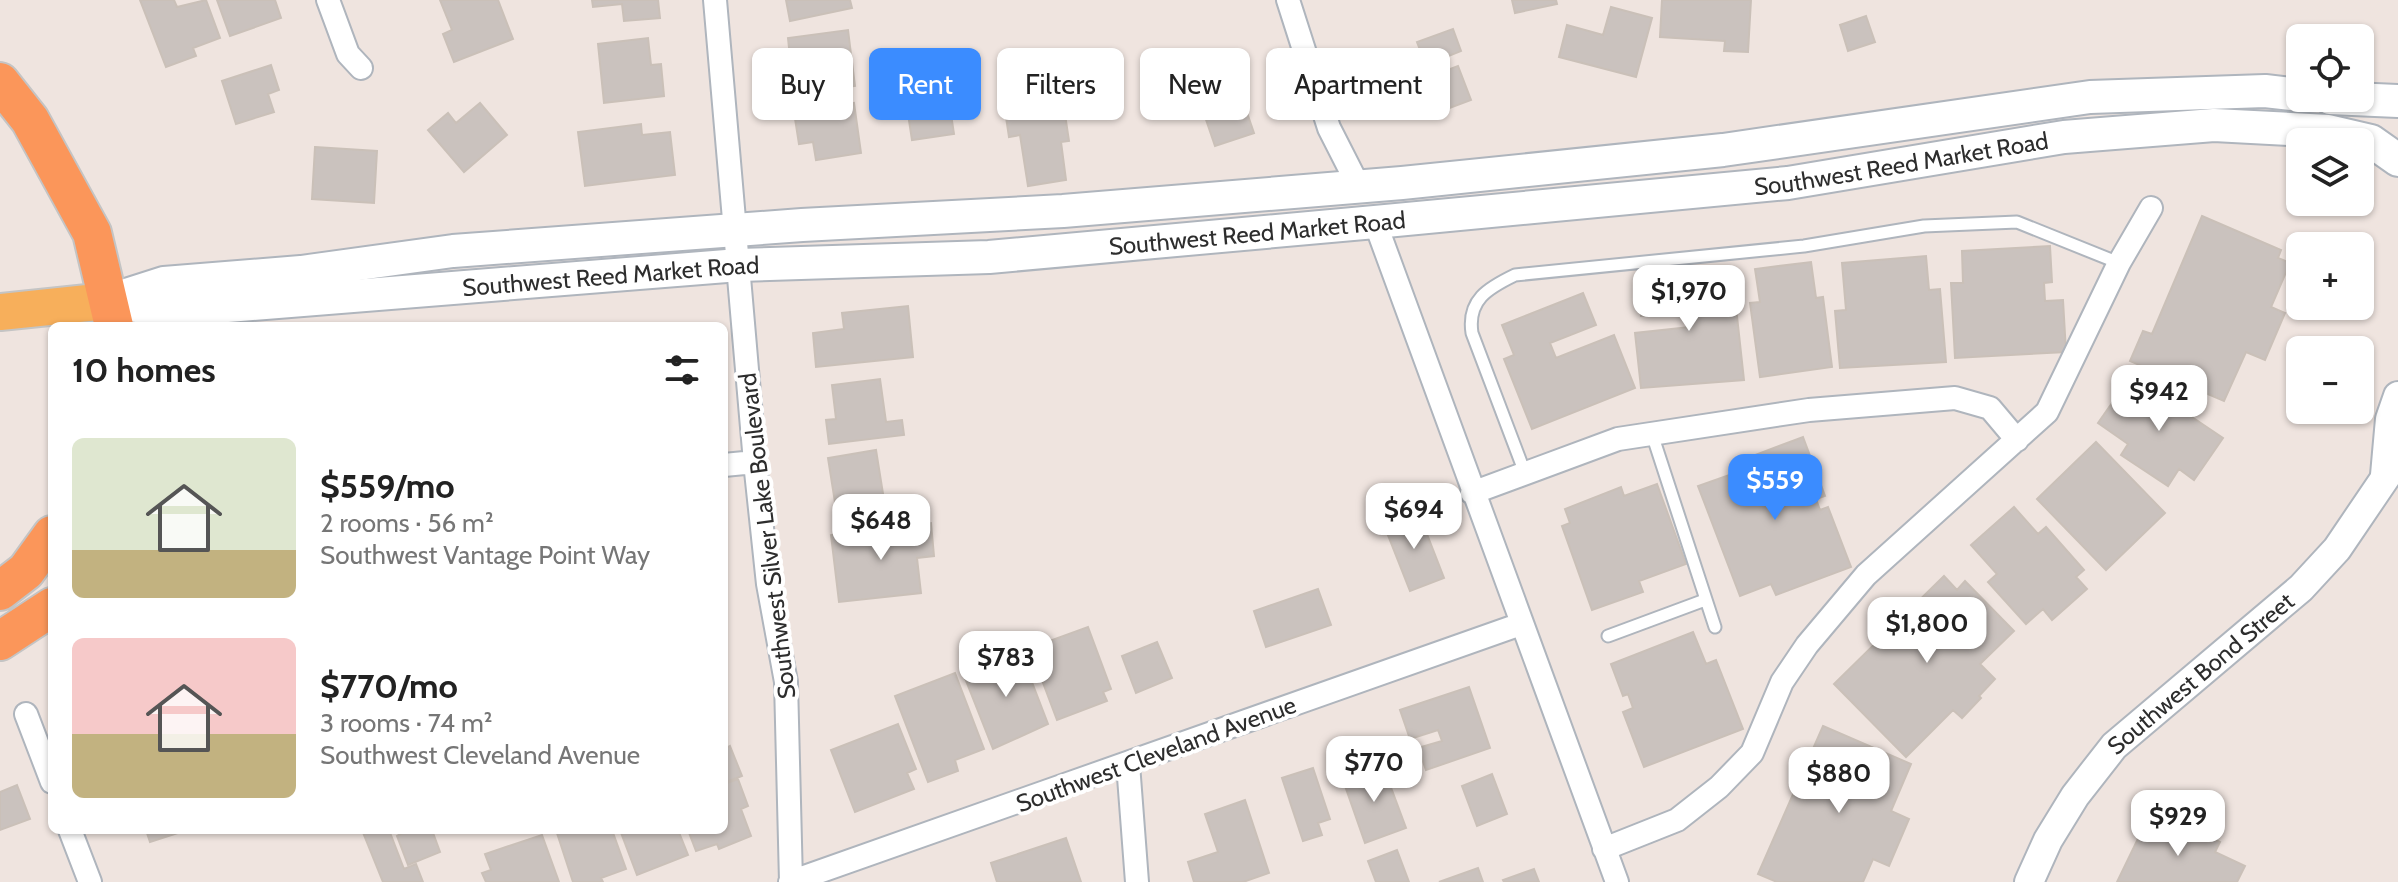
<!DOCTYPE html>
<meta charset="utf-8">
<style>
body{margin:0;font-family:Cabin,sans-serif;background:#f2f2f2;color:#222;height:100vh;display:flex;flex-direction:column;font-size:30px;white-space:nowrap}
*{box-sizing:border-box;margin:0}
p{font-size:26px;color:#767676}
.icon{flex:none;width:44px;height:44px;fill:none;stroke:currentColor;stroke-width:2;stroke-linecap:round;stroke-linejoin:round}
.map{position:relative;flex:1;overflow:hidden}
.side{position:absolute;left:48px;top:322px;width:680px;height:512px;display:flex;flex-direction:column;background:#fff;border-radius:12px;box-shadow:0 2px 6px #0004}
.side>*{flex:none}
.banner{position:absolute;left:752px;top:48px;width:760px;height:72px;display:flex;gap:16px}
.buttons{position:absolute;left:2286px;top:24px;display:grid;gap:16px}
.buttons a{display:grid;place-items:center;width:88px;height:88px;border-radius:12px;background:#fff;box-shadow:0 2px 6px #0004;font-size:40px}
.price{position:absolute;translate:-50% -68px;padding:0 18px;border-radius:16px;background:#fff;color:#222;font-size:26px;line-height:52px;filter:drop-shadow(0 2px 4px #0008)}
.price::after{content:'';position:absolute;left:50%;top:48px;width:24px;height:18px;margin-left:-12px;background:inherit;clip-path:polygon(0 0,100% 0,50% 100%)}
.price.current{background:#3b8cff;color:#fff}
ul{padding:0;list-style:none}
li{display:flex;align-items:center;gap:24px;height:200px;padding:0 24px}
li span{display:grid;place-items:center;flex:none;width:224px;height:160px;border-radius:12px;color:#555}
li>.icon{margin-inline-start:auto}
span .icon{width:96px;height:96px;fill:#fffc;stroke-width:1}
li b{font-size:34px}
h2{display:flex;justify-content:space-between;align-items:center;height:96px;padding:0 24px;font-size:34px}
.chip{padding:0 28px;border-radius:12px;background:#fff;box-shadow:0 2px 6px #0004;font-size:28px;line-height:72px}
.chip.current{background:#3b8cff;color:#fff}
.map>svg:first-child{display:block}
</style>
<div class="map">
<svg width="2398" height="882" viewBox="0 0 2398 882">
<rect width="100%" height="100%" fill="#efe4df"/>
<path fill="#cac2be" stroke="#cac0b8" stroke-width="2" d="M140 0H174L177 7 206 0 220 38 193 48 196 56 166 67Z
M217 0H275L281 18 230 36Z
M440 0H498L513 39 454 62 443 34 452 30Z
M592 0H658L660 18 624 21 622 4 593 7Z
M786 0H850L852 8 790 21Z
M1512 0H1556L1557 4 1515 13Z
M1662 0H1751L1748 52 1724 51 1725 41 1660 37Z
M1611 7 1652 18 1636 77 1559 57 1567 25 1603 35Z
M1866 16 1875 42 1848 51 1840 25Z
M1453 29 1461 51 1441 59 1445 71 1458 66 1471 100 1423 118 1416 100 1407 104 1396 76 1426 65 1417 42Z
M848 30 855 86 811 92 808 65 791 67 788 38Z
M648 38 651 65 661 64 664 96 604 103 598 44Z
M1226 51 1254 133 1215 146 1187 64Z
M943 62 954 134 912 140 901 68Z
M271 65 279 90 268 94 274 112 236 124 222 81Z
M1058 68 1069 141 1061 142 1066 180 1028 186 1020 135 1009 137 1000 77Z
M480 103 507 135 464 172 428 130 448 113 456 123Z
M854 103 861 153 816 160 813 142 799 144 794 112Z
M641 124 642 135 670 132 675 175 585 186 578 132Z
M315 147 377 151 374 203 312 199Z
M2202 216 2281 250 2278 258 2290 263 2271 307 2285 313 2265 360 2246 352 2224 401 2130 361 2143 331 2152 334Z
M2050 246 2052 282 2044 283 2045 301 2063 300 2066 352 1955 358 1951 283H1963L1962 251Z
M1926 256 1929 290 1940 289 1946 362 1840 368 1835 311 1846 310 1842 263Z
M1811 262 1816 298 1823 297 1832 367 1760 377 1750 303 1760 302 1755 269Z
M1725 273 1728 308 1736 307 1744 380 1641 388 1635 333 1690 327 1689 311 1641 316 1638 281Z
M1583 293 1596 325 1550 343 1556 358 1614 335 1635 388 1532 429 1504 359 1514 355 1502 325Z
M908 306 913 357 816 367 813 333 844 329 842 313Z
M2131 376 2223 438 2194 480 2179 469 2168 486 2121 455 2128 444 2098 423Z
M880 379 886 422 902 420 904 435 829 444 826 420 836 419 832 385Z
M1803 437 1825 496 1816 499 1820 510 1828 507 1851 567 1776 595 1771 584 1740 596 1698 486 1732 474 1733 478 1747 473 1742 460Z
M2096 442 2165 513 2106 570 2037 499Z
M876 450 884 500 864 503 866 510 837 515 828 458Z
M1657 484 1686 564 1639 581 1643 592 1592 610 1562 526 1570 523 1565 509 1621 487 1624 496Z
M2014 507 2038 534 2046 527 2084 570 2076 577 2087 589 2052 620 2043 609 2026 624 1988 582 1997 574 1971 545Z
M1418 511 1444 578 1410 591 1384 525Z
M931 523 934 556 917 558 921 593 839 602 831 535Z
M1944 576 1957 590 1965 581 2014 631 1980 664 1995 679 1979 696 1981 698 1962 718 1953 710 1906 757 1834 684Z
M1318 589 1331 625 1266 647 1254 611Z
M1088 627 1111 689 1103 692 1107 701 1057 720 1030 648Z
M1693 632 1706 664 1716 660 1743 729 1644 767 1623 712 1633 708 1628 694 1623 696 1611 664Z
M1157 642 1172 678 1136 693 1122 656Z
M1020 651 1048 724 993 749 963 673Z
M955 673 984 749 955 760 958 771 928 782 895 696Z
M1469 687 1490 748 1426 770 1418 748 1442 741 1438 730 1410 739 1400 710Z
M898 724 916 769 907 773 914 789 855 812 831 750Z
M1823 726 1911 764 1891 811 1909 819 1889 866 1873 859 1863 882H1777L1758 874Z
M730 746 742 776 724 783V749Z
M1383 766 1406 828 1365 843 1343 780Z
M1313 768 1330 819 1318 823 1322 835 1303 841 1282 778Z
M1492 774 1507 814 1477 826 1462 786Z
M738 779 748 806 741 809 751 836 719 849 717 844 696 851 688 830H724V784Z
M17 785 30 819 0 830V792Z
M1245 800 1269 873 1243 882H1194L1188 862 1218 852 1205 814Z
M2147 820 2177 834 2182 824 2220 842 2215 852 2245 866 2237 882H2117Z
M146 830H184V831L150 842Z
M362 830H389L404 869 416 864 423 882H383Z
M432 830 440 852 408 865 397 836 408 830Z
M556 830H612L626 869 601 878 603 882H573Z
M620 830H678L688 855 637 875Z
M542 835 559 882H486L482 873 491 870 485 854Z
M1066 838 1081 882H997L991 863Z
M1397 850 1409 882H1376L1368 861Z
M1478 868 1483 882H1439Z
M1534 869 1539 882H1504L1503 880Z"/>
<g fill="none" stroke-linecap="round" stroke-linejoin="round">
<defs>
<path id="service" d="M1652 434 1715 627
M1525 473 1472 333C1467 300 1488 288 1515 275L1804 246 1924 226 2017 222 2119 263
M1608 636 1705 600"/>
<path id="minor" d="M328 0 348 54 361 68
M715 0 755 462 768 584 786 682 791 882
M1288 0 1329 128 1359 187
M1375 222 1617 882
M724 465 755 462
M1472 493 1618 439 1809 410 1955 398 1990 408 2017 440
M26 714 52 782
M1128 764 1137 882
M70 830 90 882
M1604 849 1677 820 1719 787 1752 753 1782 682 1807 645 1866 575 2047 412 2119 263 2151 208
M790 882 1521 624"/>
<g id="tertiary">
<path d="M2385 475 2390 419 2398 396"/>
<path id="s1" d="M2029 882 2048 840 2075 796 2114 746 2301 588 2337 549 2398 459"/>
</g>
<g id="secondary">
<path d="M2330 98 2398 101"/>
<path d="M114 299 164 283 301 272 453 251 802 225 1063 211 1402 183 1723 150 2090 97 2265 91 2300 95"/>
<path id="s2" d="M107 301 166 311 739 265 989 257 1375 222 1788 183 2064 137 2214 125 2328 131 2371 141 2398 160"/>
</g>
<path id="primary" d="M0 312 107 301"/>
<path id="trunk" d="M0 82 30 120 92 233 114 326
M0 591 26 571 52 535
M0 641 52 607"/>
</defs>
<use href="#service" stroke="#afb5bd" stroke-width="15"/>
<use href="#minor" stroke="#afb5bd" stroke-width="26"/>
<use href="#tertiary" stroke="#afb5bd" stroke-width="32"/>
<use href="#secondary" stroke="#afb5bd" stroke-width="36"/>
<use href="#primary" stroke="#c4c4c4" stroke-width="40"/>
<use href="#trunk" stroke="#c4c4c4" stroke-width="42"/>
<use href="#service" stroke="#fff" stroke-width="11"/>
<use href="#minor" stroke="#fff" stroke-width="22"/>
<use href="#tertiary" stroke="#fff" stroke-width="28"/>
<use href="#secondary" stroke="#fff" stroke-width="32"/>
<use href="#primary" stroke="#f7af5b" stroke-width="36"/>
<use href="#trunk" stroke="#fb965a" stroke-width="38"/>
</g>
<g text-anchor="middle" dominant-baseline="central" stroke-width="8" stroke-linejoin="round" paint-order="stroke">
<g font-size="24" fill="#2d2d2d" stroke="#fff">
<text stroke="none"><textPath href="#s2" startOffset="1802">Southwest Reed Market Road</textPath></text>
<text stroke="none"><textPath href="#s2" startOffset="1154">Southwest Reed Market Road</textPath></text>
<text stroke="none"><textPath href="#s2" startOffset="506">Southwest Reed Market Road</textPath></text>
<text transform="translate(767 536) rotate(-97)">Southwest Silver Lake Boulevard</text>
<text stroke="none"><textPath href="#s1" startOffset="274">Southwest Bond Street</textPath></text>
<text transform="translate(1156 754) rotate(-20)">Southwest Cleveland Avenue</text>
</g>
</g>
</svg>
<div class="buttons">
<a><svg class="icon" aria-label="locate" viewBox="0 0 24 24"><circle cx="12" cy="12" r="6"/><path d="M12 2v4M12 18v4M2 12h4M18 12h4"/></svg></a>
<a><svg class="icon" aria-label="layers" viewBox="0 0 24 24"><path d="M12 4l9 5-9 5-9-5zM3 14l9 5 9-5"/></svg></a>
<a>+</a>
<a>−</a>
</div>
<b class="price" style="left:1689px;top:333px">$1,970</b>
<b class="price" style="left:2159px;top:433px">$942</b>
<b class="price current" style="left:1775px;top:522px">$559</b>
<b class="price" style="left:1414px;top:551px">$694</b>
<b class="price" style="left:881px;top:562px">$648</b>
<b class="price" style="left:1927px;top:665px">$1,800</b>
<b class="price" style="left:1006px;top:699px">$783</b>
<b class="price" style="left:1374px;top:804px">$770</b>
<b class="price" style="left:1839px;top:815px">$880</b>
<b class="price" style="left:2178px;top:858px">$929</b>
<div class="banner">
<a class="chip">Buy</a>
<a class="chip current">Rent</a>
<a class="chip">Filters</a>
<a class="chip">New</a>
<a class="chip">Apartment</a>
</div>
<section class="side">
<h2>10 homes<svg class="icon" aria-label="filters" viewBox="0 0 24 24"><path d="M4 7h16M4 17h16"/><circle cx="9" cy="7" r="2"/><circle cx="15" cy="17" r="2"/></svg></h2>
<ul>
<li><span style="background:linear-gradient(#dfe7d0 70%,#c2b280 0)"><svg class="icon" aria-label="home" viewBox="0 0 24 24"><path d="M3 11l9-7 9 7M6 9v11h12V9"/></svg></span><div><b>$559/mo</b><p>2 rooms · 56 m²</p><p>Southwest Vantage Point Way</p></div></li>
<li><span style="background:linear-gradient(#f6c9c9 60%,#c2b280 0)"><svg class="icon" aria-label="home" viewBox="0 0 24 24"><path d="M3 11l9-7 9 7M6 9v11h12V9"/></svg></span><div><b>$770/mo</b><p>3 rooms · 74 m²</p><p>Southwest Cleveland Avenue</p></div></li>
</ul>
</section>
</div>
